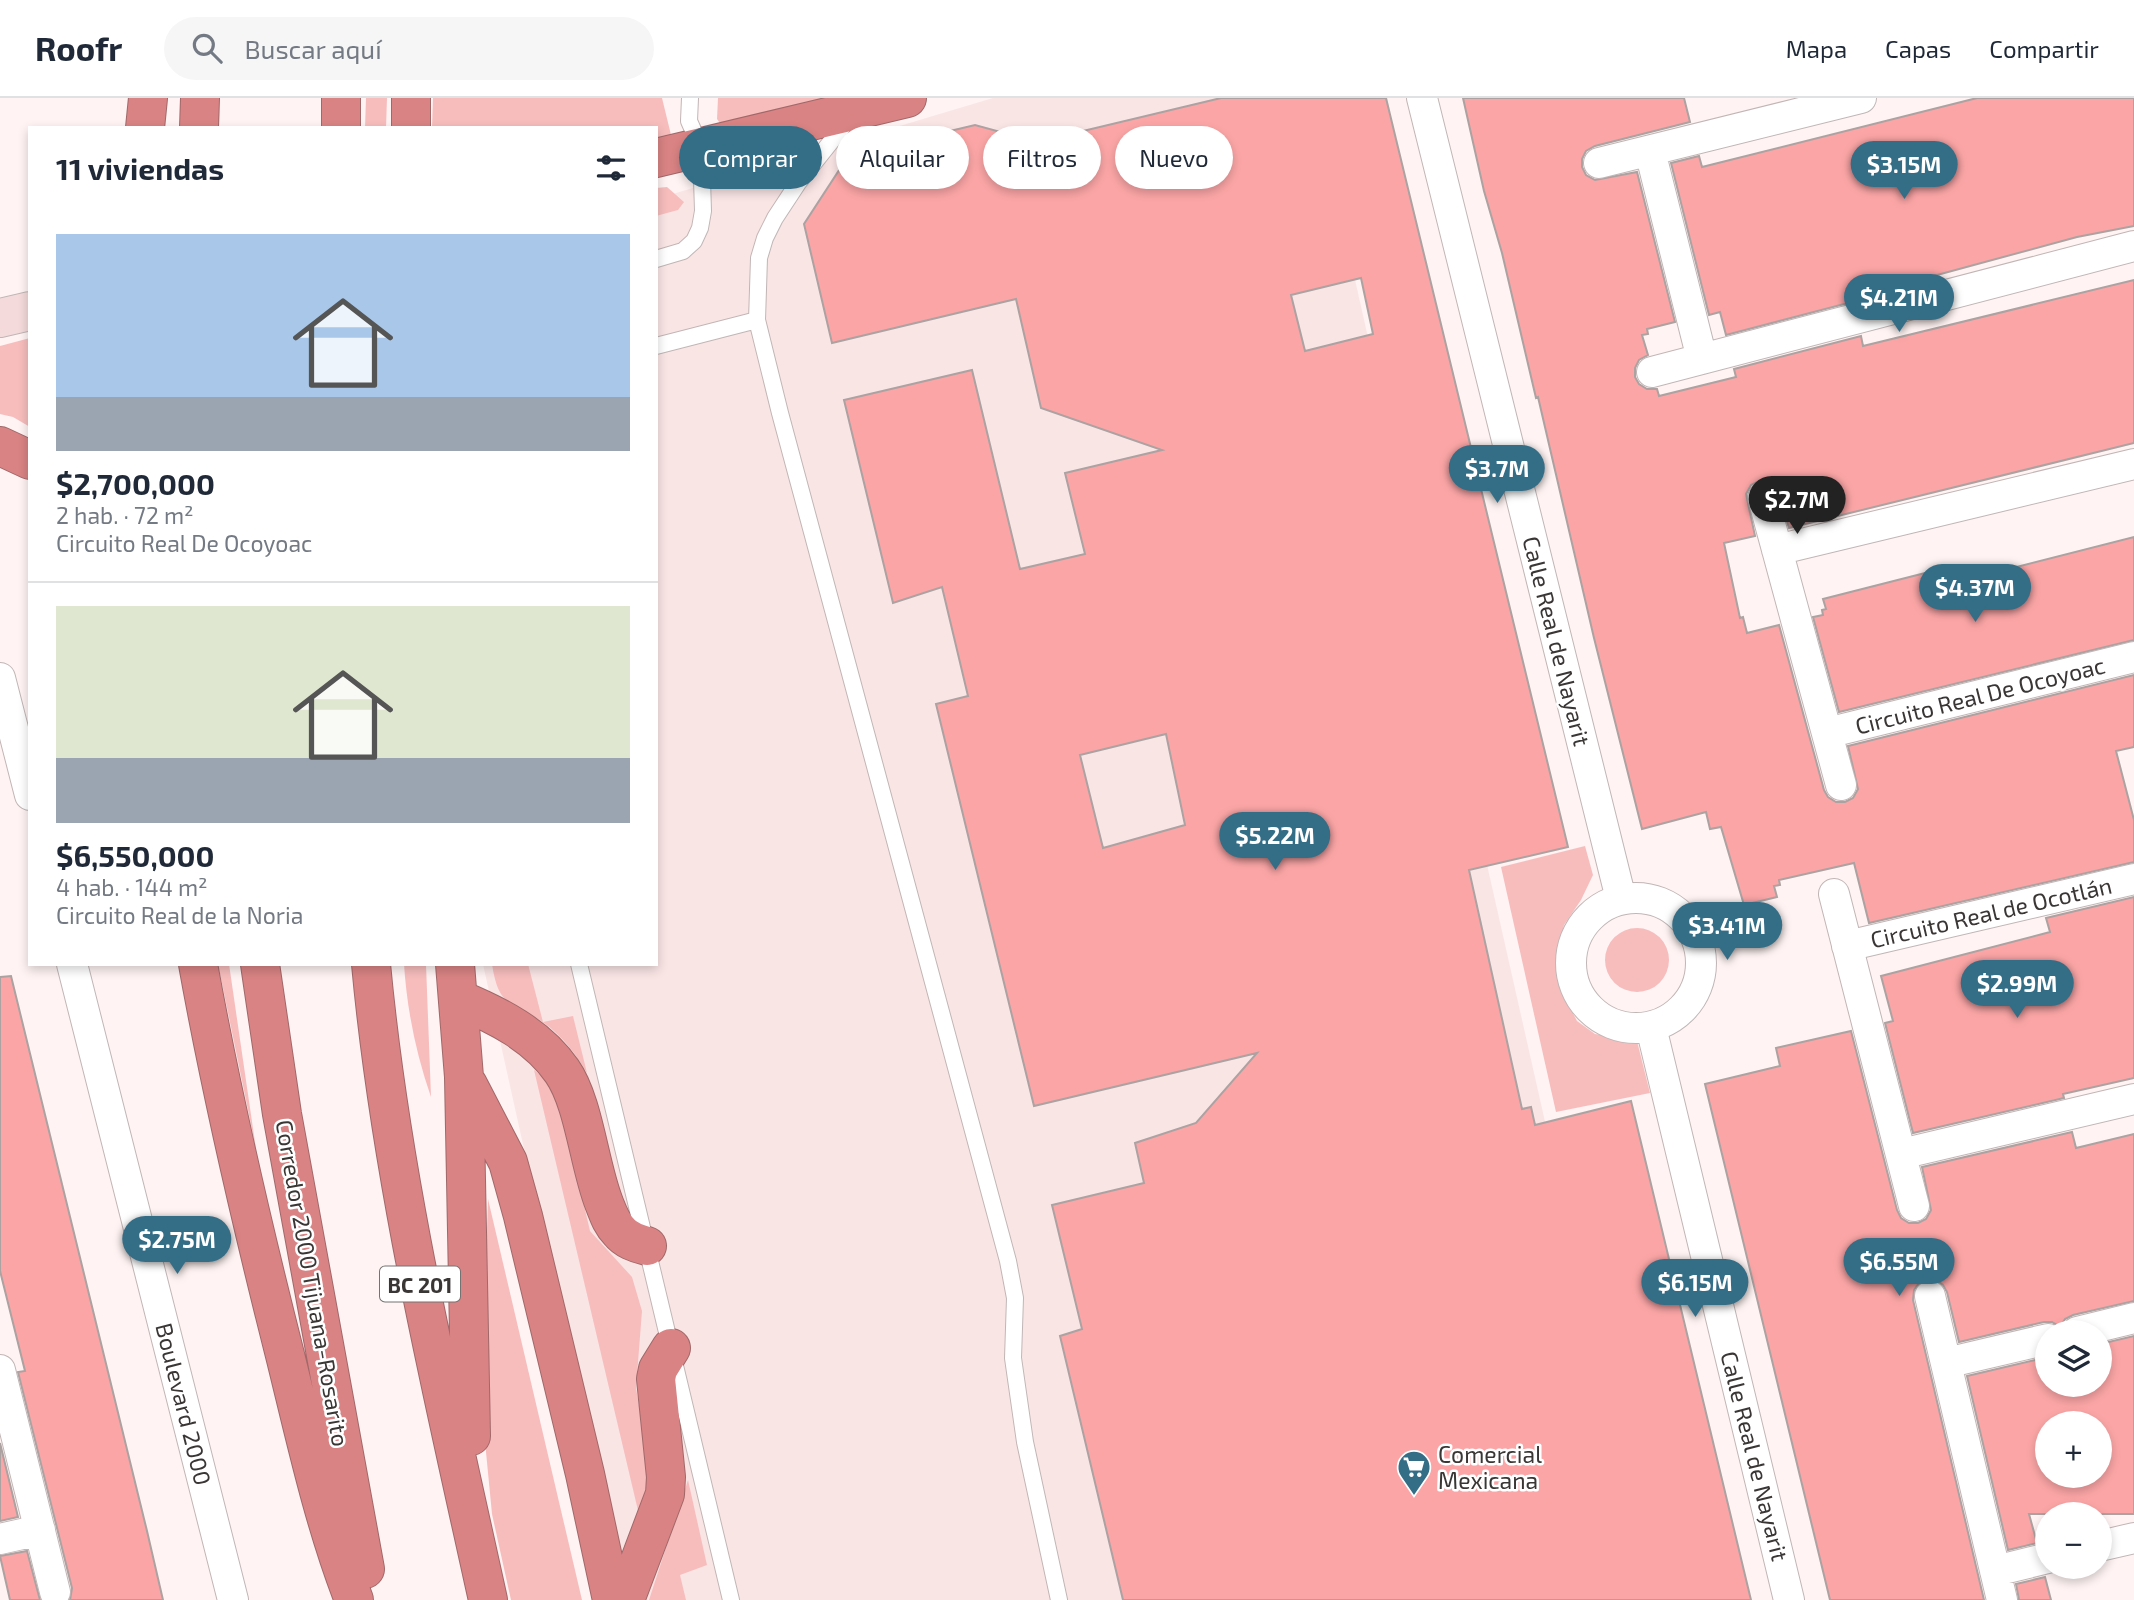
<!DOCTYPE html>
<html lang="es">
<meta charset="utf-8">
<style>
body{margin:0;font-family:"Exo 2",sans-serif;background:#f6f6f7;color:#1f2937;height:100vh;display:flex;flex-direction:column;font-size:26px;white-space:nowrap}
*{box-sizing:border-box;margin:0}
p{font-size:23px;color:#747a83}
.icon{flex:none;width:38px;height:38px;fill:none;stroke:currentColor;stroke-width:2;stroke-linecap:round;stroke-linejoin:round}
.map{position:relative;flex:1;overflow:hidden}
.panel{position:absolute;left:28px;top:28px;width:630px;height:840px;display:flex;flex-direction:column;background:#fff;border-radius:0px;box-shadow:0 4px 10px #0003}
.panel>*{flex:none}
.top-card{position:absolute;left:679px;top:28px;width:665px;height:63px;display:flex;gap:14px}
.controls{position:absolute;left:2035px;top:1222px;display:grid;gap:14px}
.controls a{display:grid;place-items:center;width:77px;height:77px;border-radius:50%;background:#fff;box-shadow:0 4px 10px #0003;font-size:35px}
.price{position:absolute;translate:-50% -60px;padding:0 16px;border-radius:24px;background:#346d86;color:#fff;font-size:23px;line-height:46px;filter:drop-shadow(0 2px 4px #0008)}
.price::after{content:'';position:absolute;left:50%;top:42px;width:21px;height:16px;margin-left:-10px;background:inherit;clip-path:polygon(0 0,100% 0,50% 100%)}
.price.current{background:#222;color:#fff}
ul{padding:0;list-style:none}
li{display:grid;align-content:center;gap:14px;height:371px;padding:0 28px}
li+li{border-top:2px solid #e0e1e3}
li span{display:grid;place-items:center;height:217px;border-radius:0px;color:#555}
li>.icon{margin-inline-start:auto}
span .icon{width:126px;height:126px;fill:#fffc;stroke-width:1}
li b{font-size:30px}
h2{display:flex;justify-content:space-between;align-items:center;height:84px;padding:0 28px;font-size:30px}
.pill{padding:0 24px;border-radius:32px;background:#fff;box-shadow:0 4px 10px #0003;font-size:24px;line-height:63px}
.pill.current{background:#346d86;color:#fff}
header{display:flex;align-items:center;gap:42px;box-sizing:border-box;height:98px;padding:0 35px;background:#fff;border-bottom:2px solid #e0e1e3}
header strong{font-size:33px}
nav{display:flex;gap:38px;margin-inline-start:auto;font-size:24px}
.search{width:490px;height:63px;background:#f6f6f7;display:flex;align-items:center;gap:18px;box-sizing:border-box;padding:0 24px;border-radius:38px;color:#747a83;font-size:26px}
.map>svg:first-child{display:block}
</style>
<header>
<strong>Roofr</strong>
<div class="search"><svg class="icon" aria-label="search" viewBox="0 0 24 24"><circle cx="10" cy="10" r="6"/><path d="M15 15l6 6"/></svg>Buscar aquí</div>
<nav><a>Mapa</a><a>Capas</a><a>Compartir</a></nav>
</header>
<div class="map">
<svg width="2134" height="1502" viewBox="0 0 2134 1502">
<rect width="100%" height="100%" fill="#fff3f3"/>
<path fill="#fae5e5" d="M993 0H1314L1653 1502H624L483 866H656V101Z"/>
<path fill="#f7bdbd" d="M366 0H387L386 30H365Z
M433 0H662L672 41 656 45V30H432Z
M718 0H824L720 25 717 21Z
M667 89 684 104 678 112 656 118V90Z
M30 240V329L13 319 0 316V248Z
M1585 748 1593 777 1581 802 1564 827 1556 860 1560 890 1577 923 1595 936 1637 943 1650 995 1556 1014 1501 769Z
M1605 862a32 32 0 1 1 64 0a32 32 0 1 1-64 0Z
M218 866H229L256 1051Z
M404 866H426L431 999C416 956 407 912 404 866Z
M492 866H528L543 924 573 918 587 975C576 956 562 938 544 925 512 902 499 912 492 866Z
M534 972 553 987 567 1034 590 1133 632 1179 642 1213 636 1290 655 1399 640 1421Z
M488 1101 582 1502H511L492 1416 486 1354 485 1186Z
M688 1382 707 1467 680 1477 686 1502H649Z"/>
<path fill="#fba5a6" stroke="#aca2a2" stroke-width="2" fill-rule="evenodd" d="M1221 0H1386L1568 749 1469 772 1522 1011 1531 1009 1535 1027 1631 1003 1751 1502H1123L1060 1238 1082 1231 1052 1107 1144 1085 1135 1045 1196 1025 1257 955 1034 1008 936 606 968 598 942 489 893 505 844 302 972 272 1020 471 1085 456 1065 375 1162 352 1041 310 1016 201 832 245 804 126 849 57 975 27 1037 44ZM1361 180 1373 236 1305 253 1291 197ZM1166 636 1185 727 1103 750 1080 657Z
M1463 0H1684L1690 24 1595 48 1586 53 1582 61V69L1586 77 1595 82 1637 74 1675 224 1647 231 1648 236 1642 237 1648 257 1639 262 1635 270V279L1639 286 1647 291H1657L1659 298 1736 279 1734 271 1861 238 1863 248 2134 182V345L1789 430 1776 388 1768 383H1759L1751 387 1746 396 1755 438 1724 445 1740 520 1743 519 1747 535 1779 527 1824 692 1828 699 1836 704H1845L1853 700 1858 691 1848 648 2134 577V649L2116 653 2134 722V764L1869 825 1854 765 1779 782 1780 787 1774 788 1777 799 1744 807 1721 729 1710 731 1706 714 1642 731 1594 540 1538 299 1536 300 1502 155 1484 93Z
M1977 0H2134V128L2077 139 1915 183 1914 179 1851 196 1852 204 1726 237 1720 214 1709 217 1671 65 1699 58 1702 69Z
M2134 439V542L1839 614 1813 519 1823 517 1822 512 1826 511 1823 501 1929 474 1931 485 1936 483 1938 489Z
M2134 799V980L2063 996 2064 1000 1913 1035 1885 925 1893 923 1881 878 2050 834 2046 820Z
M11 878 147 1433 163 1502H70L72 1490 18 1274 25 1273 0 1173V879Z
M1851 933 1897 1112 1901 1120 1909 1125H1918L1926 1121 1931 1112 1922 1069 2072 1034 2076 1050 2134 1036V1203L2073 1217 2065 1221 2060 1229 2052 1224H2044L1959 1244 1947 1194 1943 1187 1936 1182 1927 1181 1919 1185 1914 1192 1913 1202 1984 1502H1830L1705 986 1780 968 1776 950Z
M2134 1238V1416H2029L2037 1445 2008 1452 1967 1278 2048 1259V1286H2100V1246ZM2048 1325H2100V1377H2048Z
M0 1345 18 1419 0 1423Z
M27 1453 40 1502H10L0 1458Z
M2045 1479 2051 1502H2019L2016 1486Z"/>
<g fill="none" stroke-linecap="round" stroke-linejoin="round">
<defs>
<path id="lane" d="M849 21 798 85 775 120 765 140 759 160 757 222 780 315 1008 1163 1015 1200 1013 1260 1025 1344 1059 1502
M656 161 683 153 694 143 700 130 703 113 701 50 689 23 690 0
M656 248 757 222
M579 866 731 1502"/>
<path id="street" d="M1422 0 1621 801
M1650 53 1702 261
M1599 65 1861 0
M1652 274 2134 148
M1763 400 1841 687
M1777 452 2134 366
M0 580 30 697
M1827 635 2134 559
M1834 796 1914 1108
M1571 865a65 65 0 1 1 130 0a65 65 0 1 1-130 0Z
M1847 848 2134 781
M72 866 233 1502
M1651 929 1789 1502
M1901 1056 2134 1001
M1930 1198 2002 1502
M2077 1234 2134 1220
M1946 1265 2048 1241
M0 1272 55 1494
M0 1441 40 1432
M2100 1448 2134 1440
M1995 1473 2048 1460"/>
<path id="secondary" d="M0 220 30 213"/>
<path id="highway" d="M145 30 148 0
M199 30 200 0
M341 30V0
M411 30V0
M656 60 907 0
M0 348 30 362
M198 866C222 999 253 1131 286 1261 306 1342 324 1425 354 1502
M260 866 282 1016 365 1471
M371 866C391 1081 442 1292 488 1502
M455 866 464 979 471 1338
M458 901C497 917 537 937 562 973 584 1004 589 1067 604 1105 608 1115 611 1125 619 1133 626 1142 636 1145 647 1148
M468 987 508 1064 523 1118 585 1376 612 1502
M625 1502 665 1396 666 1379 656 1281 658 1271 671 1250"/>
</defs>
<use href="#lane" stroke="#c1b6b5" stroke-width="18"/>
<use href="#street" stroke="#c1b6b5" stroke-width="32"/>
<use href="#secondary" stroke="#c1b6b5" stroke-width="40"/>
<use href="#highway" stroke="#a16869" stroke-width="40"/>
<use href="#lane" stroke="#fff" stroke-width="16"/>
<use href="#street" stroke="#fff" stroke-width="30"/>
<use href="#secondary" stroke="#f4dada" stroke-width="38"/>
<use href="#highway" stroke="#d98384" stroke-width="38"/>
</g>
<defs>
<symbol id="supermarket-pin" viewBox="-11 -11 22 30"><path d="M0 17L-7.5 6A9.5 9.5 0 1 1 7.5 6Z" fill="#346d86" stroke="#fff"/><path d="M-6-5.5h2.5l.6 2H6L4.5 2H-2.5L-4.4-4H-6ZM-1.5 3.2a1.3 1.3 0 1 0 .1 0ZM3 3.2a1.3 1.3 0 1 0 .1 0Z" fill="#fff"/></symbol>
</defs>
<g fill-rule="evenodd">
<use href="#supermarket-pin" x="1395" y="1350" width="38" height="52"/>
</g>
<g text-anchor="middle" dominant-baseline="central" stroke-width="5" stroke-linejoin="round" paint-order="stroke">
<rect fill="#fff" stroke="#757272" stroke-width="2" x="380" y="1168.5" width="80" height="35" rx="5"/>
<g font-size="21" font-weight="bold" fill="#3a3636">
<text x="420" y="1186">BC 201</text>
</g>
<g font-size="23" fill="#3a3636" stroke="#fff">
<text transform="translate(1557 543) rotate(76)">Calle Real de Nayarit</text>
<text transform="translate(1980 597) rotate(-14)">Circuito Real De Ocoyoac</text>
<text transform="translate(1991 814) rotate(-13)">Circuito Real de Ocotlán</text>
<text transform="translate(313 1185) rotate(80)">Corredor 2000 Tijuana-Rosarito</text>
<text transform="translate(184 1306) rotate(76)">Boulevard 2000</text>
<text transform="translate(1755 1358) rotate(76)">Calle Real de Nayarit</text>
</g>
<g font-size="23" fill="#3a3636" stroke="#fff" text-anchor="start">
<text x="1438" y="1356">Comercial<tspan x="1438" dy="26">Mexicana</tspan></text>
</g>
</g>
</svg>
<div class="controls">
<a><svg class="icon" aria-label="layers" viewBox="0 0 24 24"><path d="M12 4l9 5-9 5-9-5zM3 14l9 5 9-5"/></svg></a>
<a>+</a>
<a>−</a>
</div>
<b class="price" style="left:1904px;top:103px">$3.15M</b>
<b class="price" style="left:1899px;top:236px">$4.21M</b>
<b class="price" style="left:1497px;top:407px">$3.7M</b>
<b class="price current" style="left:1797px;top:438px">$2.7M</b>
<b class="price" style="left:1975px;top:526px">$4.37M</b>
<b class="price" style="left:1275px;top:774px">$5.22M</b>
<b class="price" style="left:1727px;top:864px">$3.41M</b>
<b class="price" style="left:2017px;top:922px">$2.99M</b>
<b class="price" style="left:177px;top:1178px">$2.75M</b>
<b class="price" style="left:1899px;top:1200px">$6.55M</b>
<b class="price" style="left:1695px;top:1221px">$6.15M</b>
<div class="top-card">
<a class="pill current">Comprar</a>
<a class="pill">Alquilar</a>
<a class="pill">Filtros</a>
<a class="pill">Nuevo</a>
</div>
<section class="panel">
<h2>11 viviendas<svg class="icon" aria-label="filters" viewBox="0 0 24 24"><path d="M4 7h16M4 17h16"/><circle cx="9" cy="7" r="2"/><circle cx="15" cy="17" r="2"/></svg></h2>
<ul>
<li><span style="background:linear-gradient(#a9c7e8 75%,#9aa5b1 0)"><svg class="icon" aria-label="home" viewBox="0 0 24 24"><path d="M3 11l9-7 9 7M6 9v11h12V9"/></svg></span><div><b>$2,700,000</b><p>2 hab. · 72 m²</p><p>Circuito Real De Ocoyoac</p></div></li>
<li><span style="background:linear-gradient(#dfe7d0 70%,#9aa5b1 0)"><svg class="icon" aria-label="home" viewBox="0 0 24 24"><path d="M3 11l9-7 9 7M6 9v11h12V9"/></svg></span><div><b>$6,550,000</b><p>4 hab. · 144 m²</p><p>Circuito Real de la Noria</p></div></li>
</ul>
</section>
</div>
